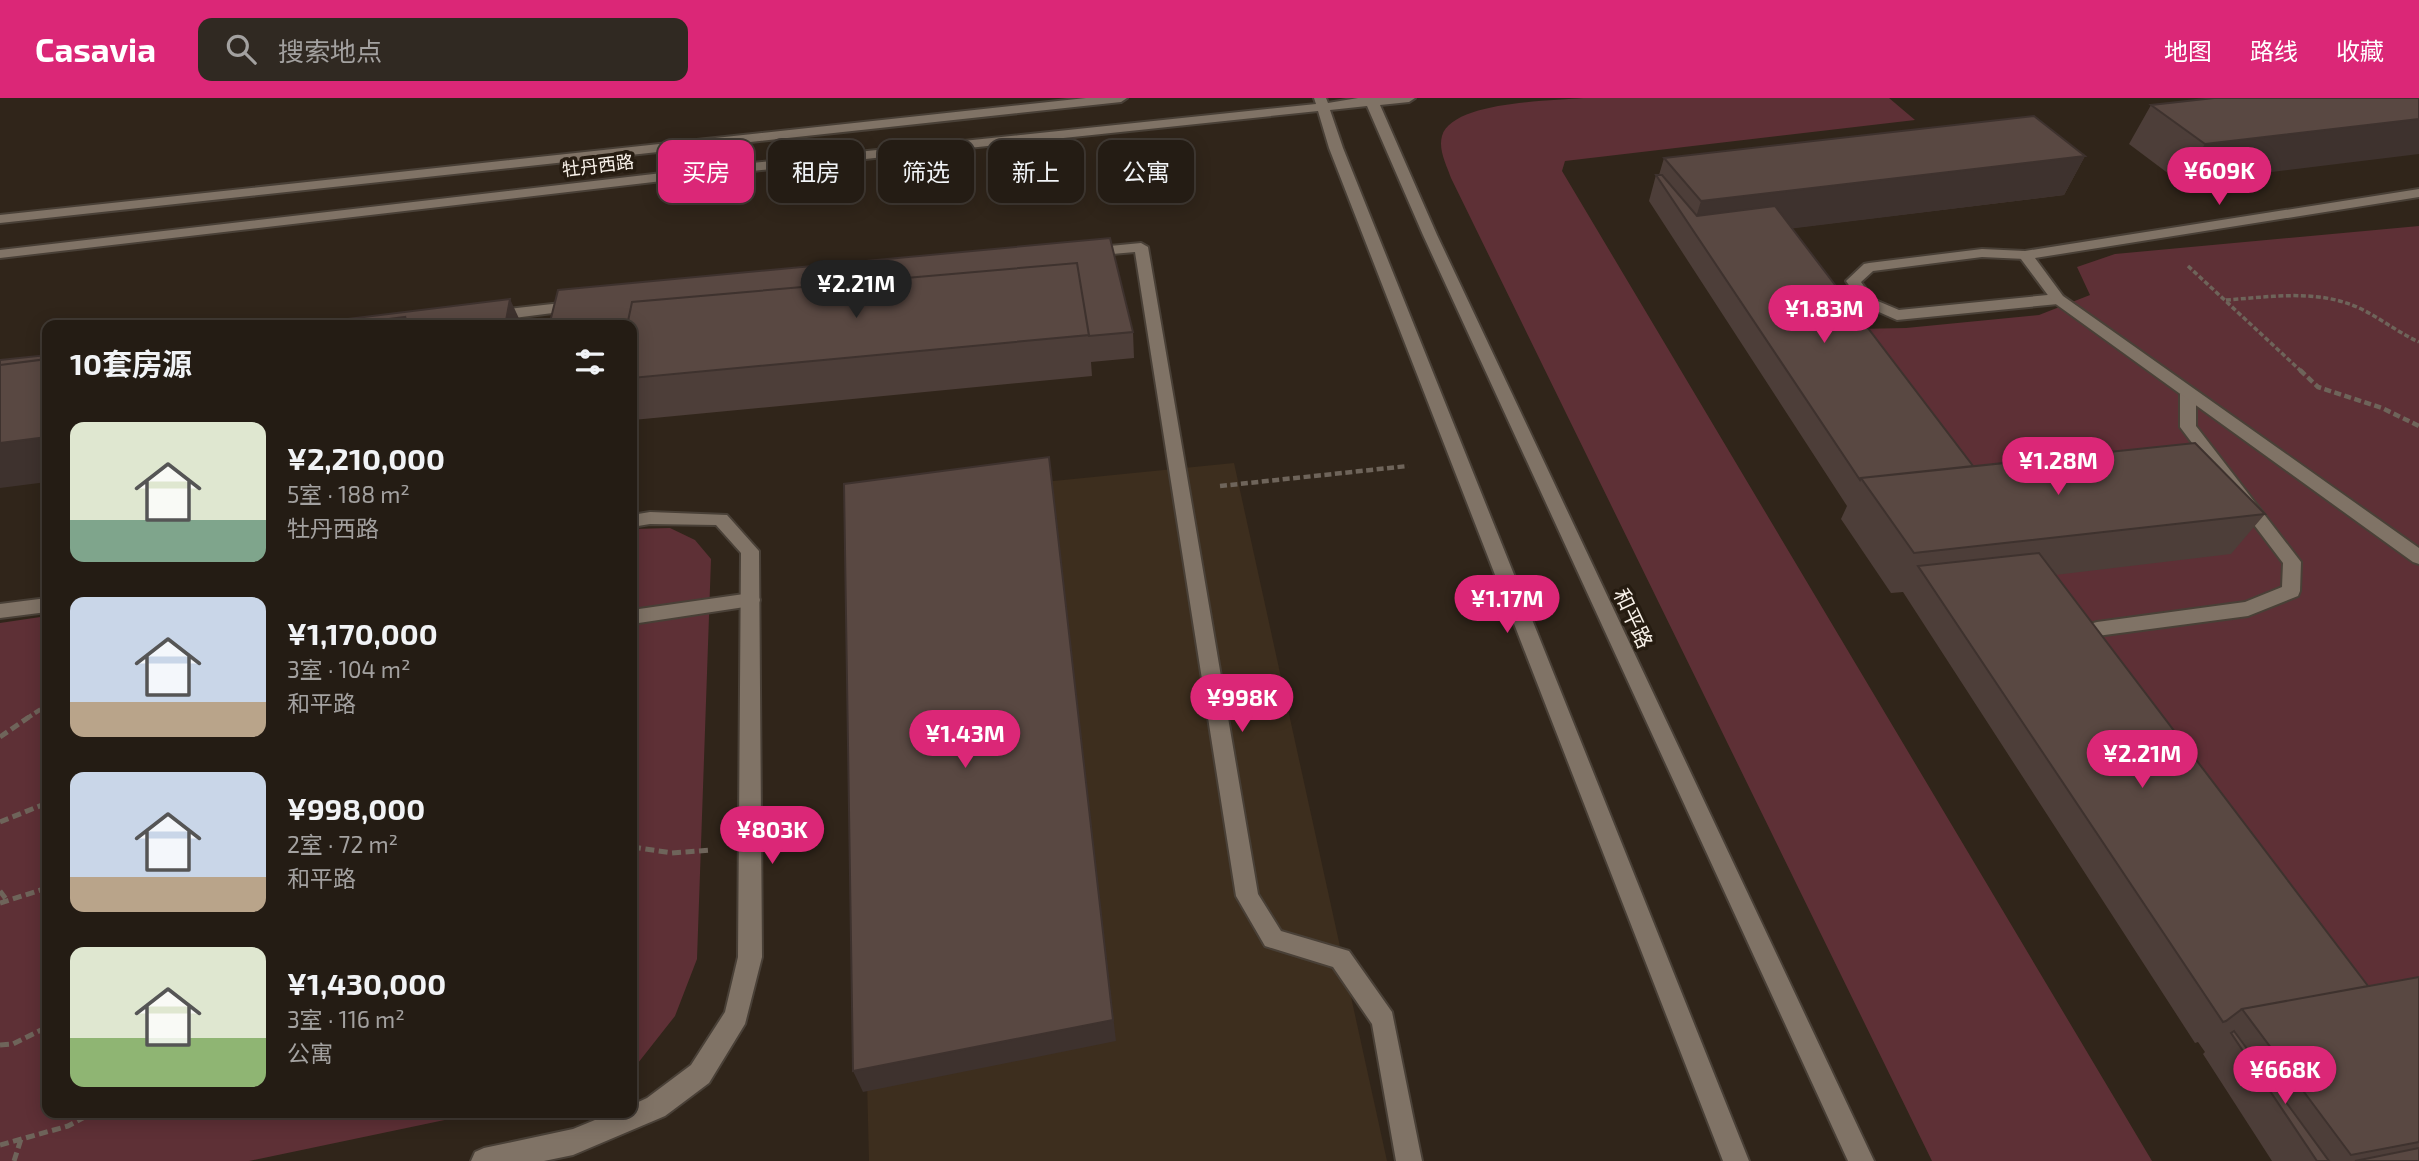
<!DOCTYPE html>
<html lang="zh">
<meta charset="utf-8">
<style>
body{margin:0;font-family:"Exo 2","Noto Sans SC",sans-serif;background:#302922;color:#f1f3f6;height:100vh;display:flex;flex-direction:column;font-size:26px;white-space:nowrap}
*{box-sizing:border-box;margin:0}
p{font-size:23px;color:#a3a1a0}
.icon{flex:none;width:38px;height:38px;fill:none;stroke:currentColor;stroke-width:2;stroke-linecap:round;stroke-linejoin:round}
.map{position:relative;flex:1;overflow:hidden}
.details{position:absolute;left:42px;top:222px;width:595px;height:798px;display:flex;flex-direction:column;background:#241c14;border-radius:14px;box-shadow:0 4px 18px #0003,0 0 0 2px #413a34}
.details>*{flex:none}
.top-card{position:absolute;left:658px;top:42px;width:665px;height:63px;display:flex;gap:14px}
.price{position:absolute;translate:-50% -60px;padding:0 16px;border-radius:24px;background:#db2777;color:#fff;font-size:23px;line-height:46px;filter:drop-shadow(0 2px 4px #0008)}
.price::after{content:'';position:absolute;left:50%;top:42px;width:21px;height:16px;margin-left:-10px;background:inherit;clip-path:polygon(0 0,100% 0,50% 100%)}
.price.on{background:#222;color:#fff}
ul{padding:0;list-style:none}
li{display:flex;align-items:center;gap:21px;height:175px;padding:0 28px}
li span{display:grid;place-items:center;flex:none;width:196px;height:140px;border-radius:14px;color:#555}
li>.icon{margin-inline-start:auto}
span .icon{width:84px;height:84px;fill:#fffc;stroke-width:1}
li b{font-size:30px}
h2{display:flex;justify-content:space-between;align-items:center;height:84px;padding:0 28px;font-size:30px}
.chip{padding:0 24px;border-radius:14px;background:#241c14;box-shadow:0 4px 18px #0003,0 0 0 2px #413a34;font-size:24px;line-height:63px}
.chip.on{background:#db2777;color:#fff}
header{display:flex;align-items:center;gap:42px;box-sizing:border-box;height:98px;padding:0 35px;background:#db2777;color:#fff}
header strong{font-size:33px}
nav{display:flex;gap:38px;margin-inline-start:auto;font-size:24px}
.search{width:490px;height:63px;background:#302922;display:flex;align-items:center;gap:18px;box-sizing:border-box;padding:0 24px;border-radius:14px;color:#a3a1a0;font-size:26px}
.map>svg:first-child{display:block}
</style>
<header>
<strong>Casavia</strong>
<div class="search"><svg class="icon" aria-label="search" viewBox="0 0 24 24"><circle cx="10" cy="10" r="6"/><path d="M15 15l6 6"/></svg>搜索地点</div>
<nav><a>地图</a><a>路线</a><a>收藏</a></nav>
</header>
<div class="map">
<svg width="2419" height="1063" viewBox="0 0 2419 1063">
<rect width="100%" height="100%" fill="#30251a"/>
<path fill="#3d2e1e" d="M1234 365 1387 1063H869L853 403Z"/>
<path fill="#5e3036" d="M1583 0H1889L1915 22 1565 63 1562 73 2152 1063H1932L1451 80C1447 68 1438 52 1442 38 1452 3 1552 3 1583 0Z
M2419 128V1063L1808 232 1906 230 2039 217 2090 197 2077 169 2115 156Z
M670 430 695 442 711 461 697 861 675 918 638 965 632 968V431Z
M47 518V1015H478L249 1063H0V525Z"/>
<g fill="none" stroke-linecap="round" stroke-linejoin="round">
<defs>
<path id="service" d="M1982 151 2025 153 2032 157 2025 161 1982 159 1873 173 1861 184 1873 201 1899 212 2058 196 2066 201 2058 206 1897 222 1863 207 1846 183 1864 166 1869 165Z
M2188 291 2196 296V328L2301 464 2300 493 2298 498 2248 518 2097 538 2090 536 2087 531 2090 526 2097 524 2245 504 2282 489 2283 465 2180 329V296Z
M751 495 758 497 760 502 758 507 632 526V512Z"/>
<path id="minor" d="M2419 91V99L2035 160 2063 198 2419 450V466L2413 464 2053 204 2018 157 2025 153Z
M1141 145 1148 149 1258 796 1281 833 1349 853 1392 914 1422 1063H1396L1372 926 1333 869 1265 848 1236 798 1135 154 1089 158 1082 154 1089 150Z
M579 203 584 205 587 208 584 211 491 223 483 218 491 213Z
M650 414 727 417 759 453 762 859 745 926 709 985 665 1018 573 1057 544 1063H471L475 1054 484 1050 573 1031 612 1015H632V1007L647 1000 691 967 725 914 738 859 741 455 716 427 650 426 632 429V417Z
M47 500V514L0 520V506Z"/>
<path id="tertiary" d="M1086 0H1127L1121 4 0 125V117Z
M1314 0H1326L1328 5 1358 0H1415L1409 4 1380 7 1437 137 1874 1063H1848L1423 137 1367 8 1330 12 1343 50 1749 1063H1723L1329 50 1318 13 705 78 0 160V152L705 70 1316 6Z"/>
</defs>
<use href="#service" stroke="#494037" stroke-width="4"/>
<use href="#minor" stroke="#494037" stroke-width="4"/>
<use href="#tertiary" stroke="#494037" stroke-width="4"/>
<path stroke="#6e645a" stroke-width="3.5" stroke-dasharray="5 2.5" stroke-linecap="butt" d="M2188 168 2302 274
M2226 202C2269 199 2316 191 2357 209 2379 219 2397 234 2419 244"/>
<path stroke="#6e645a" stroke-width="4.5" stroke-dasharray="7 3.5" stroke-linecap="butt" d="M2300 272 2318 289 2382 310 2419 328
M1220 388 1408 368
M26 621 47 607"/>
<path stroke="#6e645a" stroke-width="5" stroke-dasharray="9 4.5" stroke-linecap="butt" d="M0 639 29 619
M0 724 47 705
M632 749 672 755 711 752
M0 793 6 801
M0 805 47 790
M0 947 13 946 47 929
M0 1047 68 1028 92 1015
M14 1063 21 1041"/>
<use href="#service" fill="#807366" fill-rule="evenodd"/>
<use href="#minor" fill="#807366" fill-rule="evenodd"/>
<use href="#tertiary" fill="#807366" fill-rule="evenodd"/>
</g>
<path fill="#4d3e39" d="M2419 0 2181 85 2129 46 2151 7Z
M2085 58 2064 97 1792 130 1973 368 2265 416 2231 456 2055 477 2368 888 2419 879V1063H2272L2203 956 2205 954 2198 944 2195 945 1903 494 1891 495 1841 421 1847 408 1649 103 1656 77H1659L1664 60Z
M632 228 1133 234 1134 260 1091 264 1092 278 633 322 632 319Z"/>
<path fill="#3e322e" d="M2419 21V56L2181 85 2205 46Z
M2085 58 2064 97 1699 142 1692 132 1701 103Z
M510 201 522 227 505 228Z
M405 219 410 228H403Z
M47 339V384L0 390V345Z
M1049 359 1116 943 863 994 853 973Z"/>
<path fill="#594842" stroke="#3e322e" stroke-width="2" d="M2214 0H2419V21L2205 46 2151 7Z
M2034 18 2085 58 1701 103 1664 60Z
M1656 77H1662L1697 118 1775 108 1973 368 1861 380 1860 382Z
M1110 140 1133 234 1089 238 1077 165 632 204 627 228H549L558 192Z
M1077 165 1089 237 632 280V228H627L632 204Z
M510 201 505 228H410L405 219 334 228H291Z
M405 219 403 228H334Z
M47 257V261L0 267V262Z
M47 261V339L0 345V267Z
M2195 345 2265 416 1914 455 1861 380Z
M1049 359 1113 922 853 973 844 386Z
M2039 455 2368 888 2242 911 2226 923 2223 924 1918 468Z
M2419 879V1044L2351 1057 2242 911Z
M2234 933 2329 1063H2317L2231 935Z
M2419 1050V1063H2355Z"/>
<g text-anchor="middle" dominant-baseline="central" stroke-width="7" stroke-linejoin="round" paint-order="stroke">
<g font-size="18" fill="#f8f1e9" stroke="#261c11">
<text transform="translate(598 67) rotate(-7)">牡丹西路</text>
</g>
<g font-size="21" fill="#f8f1e9" stroke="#261c11">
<text transform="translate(1634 520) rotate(65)">和平路</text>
</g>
</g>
</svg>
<b class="price" style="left:2219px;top:109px">¥609K</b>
<b class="price on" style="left:856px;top:222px">¥2.21M</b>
<b class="price" style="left:1824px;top:247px">¥1.83M</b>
<b class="price" style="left:2058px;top:399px">¥1.28M</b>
<b class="price" style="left:1507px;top:537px">¥1.17M</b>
<b class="price" style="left:1242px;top:636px">¥998K</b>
<b class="price" style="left:965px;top:672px">¥1.43M</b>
<b class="price" style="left:2142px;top:692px">¥2.21M</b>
<b class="price" style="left:772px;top:768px">¥803K</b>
<b class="price" style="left:2285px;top:1008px">¥668K</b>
<div class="top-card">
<a class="chip on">买房</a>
<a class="chip">租房</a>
<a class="chip">筛选</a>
<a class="chip">新上</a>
<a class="chip">公寓</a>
</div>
<section class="details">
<h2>10套房源<svg class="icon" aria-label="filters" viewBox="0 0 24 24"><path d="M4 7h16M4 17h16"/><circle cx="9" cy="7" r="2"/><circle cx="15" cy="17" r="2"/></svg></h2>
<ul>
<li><span style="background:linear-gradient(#dfe7d0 70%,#7fa58c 0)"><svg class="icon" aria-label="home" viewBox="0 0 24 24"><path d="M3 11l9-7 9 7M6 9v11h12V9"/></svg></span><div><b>¥2,210,000</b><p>5室 · 188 m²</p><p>牡丹西路</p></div></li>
<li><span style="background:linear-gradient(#c9d6e8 75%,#b9a48a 0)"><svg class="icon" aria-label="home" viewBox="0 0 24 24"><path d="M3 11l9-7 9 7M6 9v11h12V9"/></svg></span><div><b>¥1,170,000</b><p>3室 · 104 m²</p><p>和平路</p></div></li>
<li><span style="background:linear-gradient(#c9d6e8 75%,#b9a48a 0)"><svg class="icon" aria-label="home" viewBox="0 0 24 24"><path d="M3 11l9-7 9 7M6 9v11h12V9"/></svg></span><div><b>¥998,000</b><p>2室 · 72 m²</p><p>和平路</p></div></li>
<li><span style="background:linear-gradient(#dfe7d0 65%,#8fb573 0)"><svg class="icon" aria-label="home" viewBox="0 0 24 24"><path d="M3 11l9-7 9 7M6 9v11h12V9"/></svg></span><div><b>¥1,430,000</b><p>3室 · 116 m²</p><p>公寓</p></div></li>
</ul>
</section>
</div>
